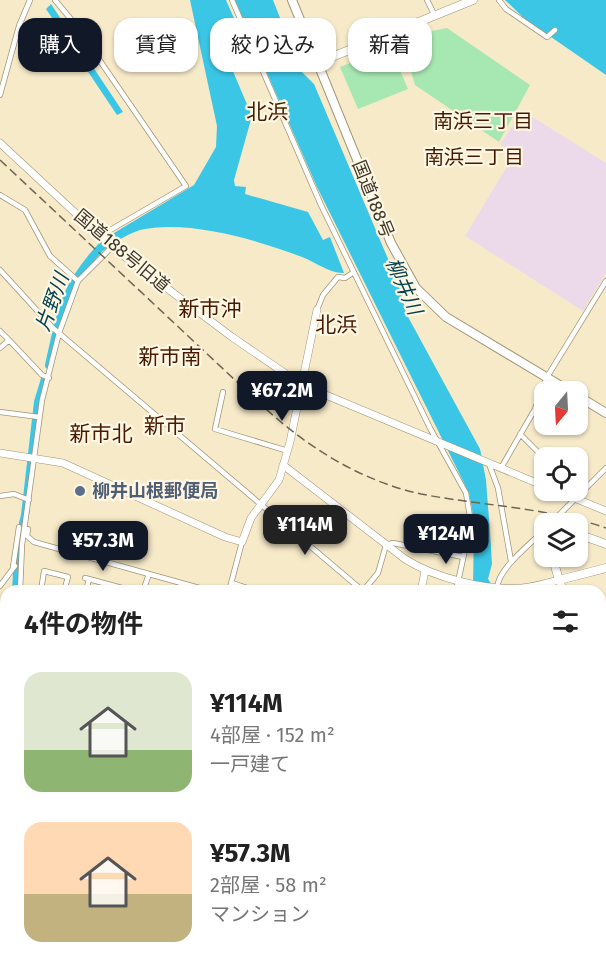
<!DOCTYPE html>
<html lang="ja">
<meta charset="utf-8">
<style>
body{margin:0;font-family:"Fira Sans","Noto Sans JP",sans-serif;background:#f6f6f6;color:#222;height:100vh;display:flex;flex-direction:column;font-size:22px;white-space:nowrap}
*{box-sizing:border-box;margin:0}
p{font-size:20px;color:#767676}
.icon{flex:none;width:33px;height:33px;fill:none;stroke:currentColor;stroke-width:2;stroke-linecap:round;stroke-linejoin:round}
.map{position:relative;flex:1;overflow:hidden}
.side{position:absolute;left:0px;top:585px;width:606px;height:386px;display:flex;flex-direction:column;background:#fff;border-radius:18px 18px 0 0;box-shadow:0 2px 4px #0004}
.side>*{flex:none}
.banner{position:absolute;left:18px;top:18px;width:570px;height:54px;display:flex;gap:12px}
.needle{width:39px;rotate:198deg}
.tools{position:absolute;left:534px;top:381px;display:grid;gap:12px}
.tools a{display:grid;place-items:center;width:54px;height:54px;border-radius:12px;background:#fff;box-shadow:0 2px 4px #0004;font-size:30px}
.price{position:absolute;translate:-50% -51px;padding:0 14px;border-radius:12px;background:#111827;color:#fff;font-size:20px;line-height:39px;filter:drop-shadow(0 2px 3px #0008)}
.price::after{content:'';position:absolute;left:50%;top:36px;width:18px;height:14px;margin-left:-9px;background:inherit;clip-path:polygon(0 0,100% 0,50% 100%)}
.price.on{background:#222;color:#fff}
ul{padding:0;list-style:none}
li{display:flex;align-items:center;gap:18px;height:150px;padding:0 24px}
li span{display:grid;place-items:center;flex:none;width:168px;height:120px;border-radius:18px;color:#555}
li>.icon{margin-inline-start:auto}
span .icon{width:72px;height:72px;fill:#fffc;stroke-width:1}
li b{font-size:26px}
h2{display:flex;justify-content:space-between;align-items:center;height:72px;padding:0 24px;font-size:26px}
.tag{padding:0 21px;border-radius:18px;background:#fff;box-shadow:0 2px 4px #0004;font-size:21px;line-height:54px}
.tag.on{background:#111827;color:#fff}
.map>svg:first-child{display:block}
</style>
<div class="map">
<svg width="606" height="970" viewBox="0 0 606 970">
<rect width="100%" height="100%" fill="#f7eac9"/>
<path fill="#ecdaeb" d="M523 111 606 163V273L583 311 465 236 514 155 500 144Z"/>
<path fill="#a7e7b1" d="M447 28 530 85 499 142 415 85 401 37Z
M390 47 408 89 358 109 340 67Z"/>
<path fill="#6ebe7e" d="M6 770V940L0 934 2 917 0 911V774Z"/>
<path fill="#3bc6e6" d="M190 0H226L249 52 229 62 252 116 234 180 235 186 246 187 245 194 308 212 323 240 330 237 344 273C331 274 315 262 302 257 258 240 187 219 140 230 124 235 110 246 97 255L92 253 109 236 194 185 216 147 217 126Z
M235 0H273L301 71 314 84 397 280 407 315 480 449 486 480 490 532 492 564 488 579 496 591 473 589 474 520 469 493 317 187Z
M505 0H606V75L525 19Z
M51 4 123 112 117 115 46 9Z"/>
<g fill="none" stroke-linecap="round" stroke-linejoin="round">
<path stroke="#3bc6e6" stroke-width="1.5" d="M0 711 6 708
M363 970 366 964"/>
<path stroke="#3bc6e6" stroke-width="8" d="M49 365C61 312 63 288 101 247
M16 591 19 540 25 515 38 402 45 379"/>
<defs>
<path id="street" d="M55 0 74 23 186 186 100 236
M232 0 321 205 430 428 466 493 471 522 456 591
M427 0 435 16
M499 0 506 9 547 37 555 30
M0 95 19 26 30 0
M0 195 25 210 50 256 78 281
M0 270 54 329 363 591
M317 310 323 295 338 277 345 278 354 272
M0 331 9 340
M0 348 9 340 42 375 49 378
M223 392 215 429 288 451
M0 412 39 417
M520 434 544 458
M489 464 498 488 511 561
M501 468 535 409 547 377 606 281
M0 496 14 494 29 500
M550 524 606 468
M28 529 27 536 34 542 210 591
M13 567 19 527
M85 578 133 591
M232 583 256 591
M0 586 15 566
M497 589C497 569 531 544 544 530
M20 591 22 545 42 400 59 333 78 281 112 247
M41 591 44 571 68 577 64 591
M86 591 89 579
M143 591 149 574
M229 591 242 542
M363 591 378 573 386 545 393 543 463 557
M0 683 6 694
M0 716 6 712
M600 729 606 726
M0 730 6 747
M600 751 606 760
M0 821 6 818
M600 898 606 901
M0 942 6 944
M600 945 606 958
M77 964H89
M101 964 133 970
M329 964 336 970
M440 964 452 970
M178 966 192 968 211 964
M170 970H177
M260 970 268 964
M293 970 297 964
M367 970 370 964
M508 970 511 964
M573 970 575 964"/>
<path id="secondary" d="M0 143 112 247 232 337 302 385 544 486
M0 453 63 463 225 537 242 542 251 518 279 480 290 442 317 310
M283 465 405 559C435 578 486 591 522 588 535 587 547 583 559 580L564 591
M555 490 606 511
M421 591 425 571
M600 656 606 667
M600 709 606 705
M600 806 606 812 600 816
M428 970 430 964
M526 970 527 964"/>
<path id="primary" d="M317 63 473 0
M578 534 606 544
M552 556 559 580 606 568"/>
<path id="highway" d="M292 0 391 243 416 288 446 317 571 392
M578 396 606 413"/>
</defs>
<use href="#street" stroke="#a19576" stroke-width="6"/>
<use href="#secondary" stroke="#a19576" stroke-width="8"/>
<use href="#primary" stroke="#a19576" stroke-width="9"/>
<use href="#highway" stroke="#a19576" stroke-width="10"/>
<use href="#street" stroke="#fff" stroke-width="4.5"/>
<use href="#secondary" stroke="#fff" stroke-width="7"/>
<use href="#primary" stroke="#fff" stroke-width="8"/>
<use href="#highway" stroke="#fff" stroke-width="8"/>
<path stroke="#6d6654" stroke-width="1.5" stroke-dasharray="9 4.5" stroke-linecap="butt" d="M0 160 266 409C310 449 362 481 421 494 483 506 545 507 606 528"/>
</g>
<circle fill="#5c6f8a" stroke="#fff7e3" stroke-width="2" cx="80" cy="491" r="6"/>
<g text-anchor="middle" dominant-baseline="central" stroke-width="4.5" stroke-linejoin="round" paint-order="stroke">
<g font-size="18" fill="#3d382b" stroke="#fff7e3">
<text transform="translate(373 199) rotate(68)">国道188号</text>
<text transform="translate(122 251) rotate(40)">国道188号旧道</text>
</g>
<g font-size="18" font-weight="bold" fill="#4e5e75" stroke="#fff7e3" text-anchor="start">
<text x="92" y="491">柳井山根郵便局</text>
</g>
<g font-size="20" fill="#471a00" stroke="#fff7e3">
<text x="483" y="121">南浜三丁目</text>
<text x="474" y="157">南浜三丁目</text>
</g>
<g font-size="20" font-style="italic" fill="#054350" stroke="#fff7e3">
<text transform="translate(404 286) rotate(66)">柳井川</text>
<text transform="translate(52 302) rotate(-70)">片野川</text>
</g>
<g font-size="21" fill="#471a00" stroke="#fff7e3">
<text x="267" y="112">北浜</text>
<text x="210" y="309">新市沖</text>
<text x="336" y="325">北浜</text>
<text x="170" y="357">新市南</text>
<text x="165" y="426">新市</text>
<text x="101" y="434">新市北</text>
</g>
</g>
</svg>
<div class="tools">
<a><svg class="needle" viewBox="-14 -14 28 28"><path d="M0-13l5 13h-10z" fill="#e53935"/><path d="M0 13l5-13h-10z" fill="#767676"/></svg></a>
<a><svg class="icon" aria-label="locate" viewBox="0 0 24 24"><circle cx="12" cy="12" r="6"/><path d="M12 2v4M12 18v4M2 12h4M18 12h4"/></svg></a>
<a><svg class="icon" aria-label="layers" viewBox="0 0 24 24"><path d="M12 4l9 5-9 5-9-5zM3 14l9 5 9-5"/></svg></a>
</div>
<b class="price" style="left:282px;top:422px">¥67.2M</b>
<b class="price on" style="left:305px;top:556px">¥114M</b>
<b class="price" style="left:446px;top:565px">¥124M</b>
<b class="price" style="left:103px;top:572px">¥57.3M</b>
<div class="banner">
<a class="tag on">購入</a>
<a class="tag">賃貸</a>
<a class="tag">絞り込み</a>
<a class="tag">新着</a>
</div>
<section class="side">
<h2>4件の物件<svg class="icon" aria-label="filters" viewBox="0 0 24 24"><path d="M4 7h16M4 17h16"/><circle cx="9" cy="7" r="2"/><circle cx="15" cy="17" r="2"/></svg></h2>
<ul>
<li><span style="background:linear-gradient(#dfe7d0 65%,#8fb573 0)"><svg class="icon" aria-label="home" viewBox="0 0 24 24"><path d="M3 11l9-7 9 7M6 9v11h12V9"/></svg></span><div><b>¥114M</b><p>4部屋 · 152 m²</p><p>一戸建て</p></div></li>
<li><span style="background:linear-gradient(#ffd9b3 60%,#c2b280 0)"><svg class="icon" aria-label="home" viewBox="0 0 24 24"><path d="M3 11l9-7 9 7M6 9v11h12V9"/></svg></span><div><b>¥57.3M</b><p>2部屋 · 58 m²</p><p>マンション</p></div></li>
</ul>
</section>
</div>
